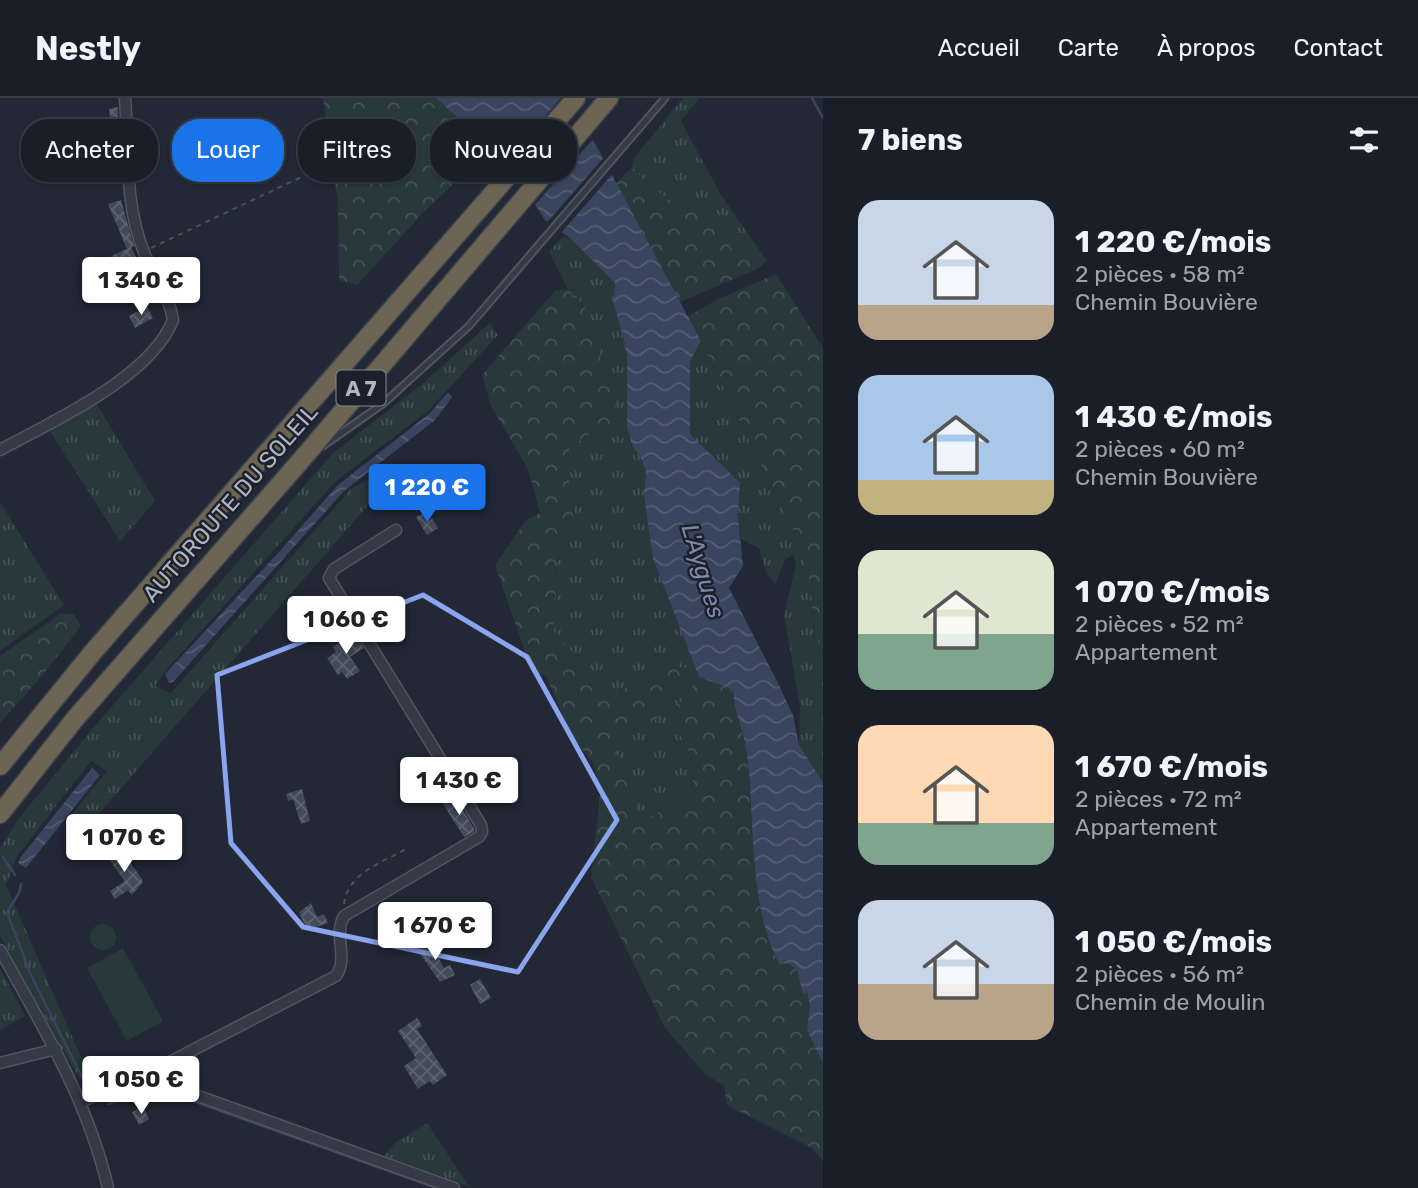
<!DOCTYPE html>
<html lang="fr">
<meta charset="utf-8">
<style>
body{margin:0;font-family:Rubik,sans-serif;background:#232730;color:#f1f3f6;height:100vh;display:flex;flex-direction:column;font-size:26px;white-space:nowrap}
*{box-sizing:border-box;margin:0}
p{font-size:23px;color:#9fa2a8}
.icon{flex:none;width:38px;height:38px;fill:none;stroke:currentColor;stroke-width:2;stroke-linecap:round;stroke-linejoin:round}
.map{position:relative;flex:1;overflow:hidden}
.side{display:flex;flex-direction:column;background:#1a1e28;width:595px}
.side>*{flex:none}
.top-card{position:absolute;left:21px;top:21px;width:665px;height:63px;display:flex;gap:14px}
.price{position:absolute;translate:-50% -60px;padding:0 16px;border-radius:7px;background:#fff;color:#222;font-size:23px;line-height:46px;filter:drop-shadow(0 2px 4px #0008)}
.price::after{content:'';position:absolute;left:50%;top:42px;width:21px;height:16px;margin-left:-10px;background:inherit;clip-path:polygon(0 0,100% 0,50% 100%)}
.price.active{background:#1a73e8;color:#fff}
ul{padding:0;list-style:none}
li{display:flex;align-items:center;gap:21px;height:175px;padding:0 35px}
li span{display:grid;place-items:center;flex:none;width:196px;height:140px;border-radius:21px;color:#555}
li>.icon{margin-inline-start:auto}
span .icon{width:84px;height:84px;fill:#fffc;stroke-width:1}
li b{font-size:30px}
h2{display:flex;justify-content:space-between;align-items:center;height:84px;padding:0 35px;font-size:30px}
.pill{padding:0 24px;border-radius:28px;background:#1a1e28;box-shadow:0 2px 5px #0004,0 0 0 2px #383c45;font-size:24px;line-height:63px}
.pill.active{background:#1a73e8;color:#fff}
header{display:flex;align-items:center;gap:42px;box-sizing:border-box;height:98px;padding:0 35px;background:#1a1e28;border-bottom:2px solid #383c45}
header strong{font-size:33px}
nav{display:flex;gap:38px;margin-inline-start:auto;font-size:24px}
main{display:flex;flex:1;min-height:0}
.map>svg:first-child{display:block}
</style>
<header>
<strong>Nestly</strong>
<nav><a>Accueil</a><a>Carte</a><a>À propos</a><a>Contact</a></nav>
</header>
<main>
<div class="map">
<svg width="823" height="1090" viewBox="0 0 823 1090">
<defs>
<pattern id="grass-tufts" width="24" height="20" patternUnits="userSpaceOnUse" patternTransform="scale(1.75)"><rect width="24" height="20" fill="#28383b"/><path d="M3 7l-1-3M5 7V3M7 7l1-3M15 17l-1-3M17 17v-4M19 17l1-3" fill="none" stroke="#455356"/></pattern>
<pattern id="forest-crowns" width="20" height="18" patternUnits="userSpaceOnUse" patternTransform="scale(1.75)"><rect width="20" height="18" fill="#28383b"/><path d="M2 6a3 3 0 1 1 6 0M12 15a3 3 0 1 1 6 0" fill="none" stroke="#455356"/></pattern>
<pattern id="water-waves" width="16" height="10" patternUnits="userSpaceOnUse" patternTransform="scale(1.75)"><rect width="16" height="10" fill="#39445e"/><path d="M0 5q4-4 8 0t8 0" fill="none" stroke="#535d73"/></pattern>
<pattern id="building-cross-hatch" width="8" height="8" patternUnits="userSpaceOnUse" patternTransform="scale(1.75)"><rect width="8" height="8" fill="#434b5a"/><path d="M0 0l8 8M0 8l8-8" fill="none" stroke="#5c6370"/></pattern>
</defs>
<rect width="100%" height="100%" fill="#222836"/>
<path fill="url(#grass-tufts)" d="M683 0H699L681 23 721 97 767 163 757 171 749 157 737 160 702 107 685 112 649 88 632 69 634 60Z
M563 138 570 140 615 185 613 201 627 257V330L632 350 639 356 646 373 644 398 653 461 699 579 671 617 693 664 692 697 639 725 615 649 623 643 667 564C644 584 630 595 599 593L581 564 553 533 557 466 572 426 575 404 566 373 570 349 593 334 613 331 617 312 585 210 568 191 549 154Z
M490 225 498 237 428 313 336 383 166 572 155 588 171 595 351 391 388 370 390 382 83 734 68 721 107 673 91 663 17 758 6 787 87 973 80 982 0 838V750L19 720 94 629 333 355 421 287Z
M701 243 800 447 811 488 814 534 823 556V684L799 647 800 607 784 518 796 466 793 456 785 462 775 487 766 474 759 450 741 441 738 419 739 385 690 336V263Z
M95 303 155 403 120 443 48 330Z
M0 404 64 507 0 553Z
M0 870 25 918 0 932Z
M427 1025 466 1084 473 1090 384 1058 395 1045Z"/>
<path fill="url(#forest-crowns)" d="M323 0H436L482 40 486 54 424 114 357 187 339 182 338 106Z
M632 69 649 88 685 112 702 107 737 159 749 156 757 171 678 205 616 86Z
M776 176 823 250V556L814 534 811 488 800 447 701 243 685 220 716 202Z
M568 191 585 210 610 289 617 312 613 332 593 334 570 349 566 373 575 404 572 426 557 466 553 533 581 564 599 593C628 595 646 583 667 564L692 573 656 621 615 649 640 724 692 697 693 664 671 617 699 579 733 592V602L746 648 759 793 775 857 797 871 803 895 807 894 810 908 807 932 823 965V1063L812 1050 727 1007 724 988 704 975 665 930 591 779 600 696 594 666 571 637 546 578 532 574 495 467 526 422 540 415 528 371 491 308 482 277 555 193Z
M60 516H74L81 528 42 578 0 625V558Z"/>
<path fill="#28383b" d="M90 839a13 13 0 1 1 26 0a13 13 0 1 1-26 0Z
M123 850 163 923 127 943 87 870Z"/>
<path fill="url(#water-waves)" d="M436 0H566L596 47 701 243 690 263V336L740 385 738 419 743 468 729 490 779 587 793 617 799 647 823 684V965L807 932 810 908 807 894 803 896 797 871 787 865 780 867C747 808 756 717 746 650 743 630 733 612 733 592L699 579 653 461 644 398 646 373 639 356 633 350 627 330V257L613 201 615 185 570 140 545 122 508 65Z
M448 294 452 299 435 322 344 393 173 584 169 585 165 576 279 454 338 387 430 315Z
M92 670 100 677 26 770 18 765 20 760Z"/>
<path fill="#222836" d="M561 0H570L595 39 532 110 504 66Z
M605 58 614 74 559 137 545 127Z"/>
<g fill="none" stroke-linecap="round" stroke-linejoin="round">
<path stroke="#39445e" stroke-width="2.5" d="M812 0 823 20
M3 759 15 777
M21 786 19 795 7 814 30 875 85 985
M108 1006 159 991 436 1090"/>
</g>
<path fill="url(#building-cross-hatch)" d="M118 9 119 57 106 60 104 47 113 44 109 11Z
M121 102 134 148 127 151 108 106Z
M131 149 137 161 117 171 111 158Z
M144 174 158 201 152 204 141 186 138 187 133 180Z
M147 208 153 220 135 230 129 218Z
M423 415 428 423 432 420 438 430 427 437 416 419Z
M354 534 364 550 350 559 360 573 347 581 342 574 338 577 327 560 336 554 333 549Z
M302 691 310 723 301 726 293 701 288 703 286 696Z
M455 699 474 730V734L464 739 443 706Z
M119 749 142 781V785L132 797 128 792 115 801 110 793 125 783 106 758Z
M311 805 317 819 324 816 328 825 307 832 299 814Z
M430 843 444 870 450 867 455 877 440 884 416 850Z
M480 881 491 900 480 906 470 887Z
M417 920 422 928 417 931 447 977 433 987 430 983 418 991 404 968 416 960 398 933Z
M143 1009 149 1021 139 1027 132 1014Z"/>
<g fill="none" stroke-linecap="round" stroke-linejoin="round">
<defs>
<path id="lane" d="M323 348 384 305 469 228 665 0"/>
<path id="street" d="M0 352C53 323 150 280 173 222 169 196 155 180 145 157 124 107 129 53 125 0
M0 852C43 929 88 1003 108 1090
M0 965 56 951
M131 984 336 878C349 860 333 837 344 818L479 739 482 734 481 727 329 480 334 471 396 432
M80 1004 131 984 154 982 454 1090"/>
<path id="highway" d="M0 668 93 554 576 0
M0 716 74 622 303 360 609 0"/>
</defs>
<use href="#lane" stroke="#505561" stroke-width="9"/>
<use href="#street" stroke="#505561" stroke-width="13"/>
<use href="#highway" stroke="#3d424e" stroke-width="21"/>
<path stroke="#465358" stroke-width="2" stroke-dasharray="5 5" stroke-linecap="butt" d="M151 150 346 58
M344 806C348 775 381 765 406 751"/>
<use href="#lane" stroke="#353a46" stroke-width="5"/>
<use href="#street" stroke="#353a46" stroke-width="10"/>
<use href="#highway" stroke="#6c6553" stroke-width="18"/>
</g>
<path fill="none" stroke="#8aa4ee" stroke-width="5" stroke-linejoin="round" d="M423 497 527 559 617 722 518 874 303 829 231 745 217 577Z"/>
<g text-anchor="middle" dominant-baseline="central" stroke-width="5" stroke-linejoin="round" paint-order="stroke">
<rect fill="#1b202b" stroke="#838895" stroke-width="2" x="336.5" y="272.5" width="49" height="35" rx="5"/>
<g font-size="21" font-weight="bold" fill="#b0b5c3">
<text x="361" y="290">A 7</text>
</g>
<g font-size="23" fill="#b0b5c3" stroke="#1b202b">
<text transform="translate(230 405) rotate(-49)">AUTOROUTE DU SOLEIL</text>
</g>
<g font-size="24" font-style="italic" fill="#7b88a9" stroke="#1b202b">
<text transform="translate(703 473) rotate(73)">L'Aygues</text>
</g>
</g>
</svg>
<b class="price" style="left:141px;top:219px">1 340 €</b>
<b class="price active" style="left:427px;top:426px">1 220 €</b>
<b class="price" style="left:346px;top:558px">1 060 €</b>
<b class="price" style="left:459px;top:719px">1 430 €</b>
<b class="price" style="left:124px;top:776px">1 070 €</b>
<b class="price" style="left:435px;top:864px">1 670 €</b>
<b class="price" style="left:141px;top:1018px">1 050 €</b>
<div class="top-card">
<a class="pill">Acheter</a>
<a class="pill active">Louer</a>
<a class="pill">Filtres</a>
<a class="pill">Nouveau</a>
</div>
</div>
<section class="side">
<h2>7 biens<svg class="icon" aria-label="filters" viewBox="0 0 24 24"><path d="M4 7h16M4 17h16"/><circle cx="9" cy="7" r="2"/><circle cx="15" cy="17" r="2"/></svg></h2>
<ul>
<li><span style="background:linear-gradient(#c9d6e8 75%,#b9a48a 0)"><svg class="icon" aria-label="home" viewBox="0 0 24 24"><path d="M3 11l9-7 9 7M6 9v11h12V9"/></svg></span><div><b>1 220 €/mois</b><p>2 pièces · 58 m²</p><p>Chemin Bouvière</p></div></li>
<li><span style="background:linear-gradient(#a9c7e8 75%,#c2b280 0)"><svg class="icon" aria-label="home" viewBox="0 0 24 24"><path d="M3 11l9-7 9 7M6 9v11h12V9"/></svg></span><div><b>1 430 €/mois</b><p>2 pièces · 60 m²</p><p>Chemin Bouvière</p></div></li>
<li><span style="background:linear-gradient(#dfe7d0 60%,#7fa58c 0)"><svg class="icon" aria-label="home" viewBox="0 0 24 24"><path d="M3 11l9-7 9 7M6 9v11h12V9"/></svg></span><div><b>1 070 €/mois</b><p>2 pièces · 52 m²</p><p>Appartement</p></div></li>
<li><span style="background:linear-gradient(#ffd9b3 70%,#7fa58c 0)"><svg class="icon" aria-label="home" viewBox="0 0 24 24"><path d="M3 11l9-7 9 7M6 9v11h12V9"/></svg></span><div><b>1 670 €/mois</b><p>2 pièces · 72 m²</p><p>Appartement</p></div></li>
<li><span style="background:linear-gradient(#c9d6e8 60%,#b9a48a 0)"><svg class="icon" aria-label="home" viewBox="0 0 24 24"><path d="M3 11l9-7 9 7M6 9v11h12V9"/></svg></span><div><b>1 050 €/mois</b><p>2 pièces · 56 m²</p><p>Chemin de Moulin</p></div></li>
</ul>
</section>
</main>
